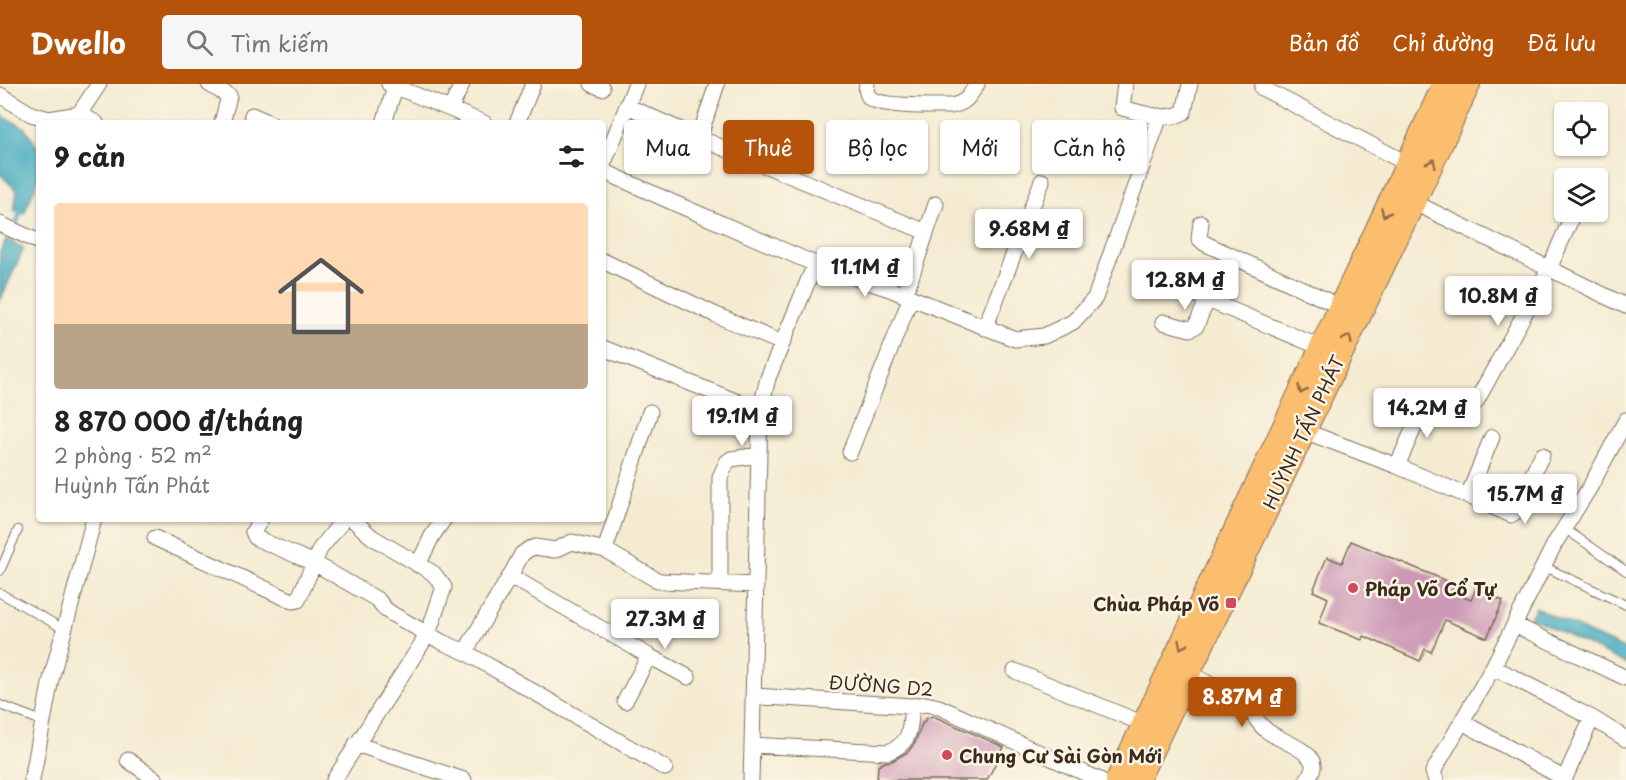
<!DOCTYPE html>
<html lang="vi">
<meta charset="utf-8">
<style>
body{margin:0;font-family:"Playpen Sans",sans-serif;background:#f6f6f6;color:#222;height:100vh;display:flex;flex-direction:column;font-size:22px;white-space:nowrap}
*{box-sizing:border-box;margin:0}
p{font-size:20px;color:#767676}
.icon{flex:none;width:33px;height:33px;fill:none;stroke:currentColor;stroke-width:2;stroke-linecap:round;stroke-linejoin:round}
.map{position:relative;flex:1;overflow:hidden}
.side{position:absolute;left:36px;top:36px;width:570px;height:402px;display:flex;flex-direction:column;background:#fff;border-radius:6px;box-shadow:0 2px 4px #0004}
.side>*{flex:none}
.guide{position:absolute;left:624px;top:36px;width:570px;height:54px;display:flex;gap:12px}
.tools{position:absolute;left:1554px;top:18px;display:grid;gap:12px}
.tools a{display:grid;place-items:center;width:54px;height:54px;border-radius:6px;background:#fff;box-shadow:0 2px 4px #0004;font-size:30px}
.price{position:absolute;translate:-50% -51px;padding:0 14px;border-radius:6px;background:#fff;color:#222;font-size:20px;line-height:39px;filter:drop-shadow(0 2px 3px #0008)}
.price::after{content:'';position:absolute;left:50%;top:36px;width:18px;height:14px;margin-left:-9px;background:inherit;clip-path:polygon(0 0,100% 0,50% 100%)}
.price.selected{background:#b45309;color:#fff}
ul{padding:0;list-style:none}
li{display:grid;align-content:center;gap:12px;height:318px;padding:0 18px}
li+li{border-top:2px solid #e0e0e0}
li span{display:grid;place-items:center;height:186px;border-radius:6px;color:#555}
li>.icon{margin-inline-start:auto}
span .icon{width:108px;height:108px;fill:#fffc;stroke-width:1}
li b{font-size:26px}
h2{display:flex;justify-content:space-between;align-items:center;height:72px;padding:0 18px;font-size:26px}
.chip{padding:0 21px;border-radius:6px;background:#fff;box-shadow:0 2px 4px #0004;font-size:21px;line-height:54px}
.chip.selected{background:#b45309;color:#fff}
header{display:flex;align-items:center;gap:36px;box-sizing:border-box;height:84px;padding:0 30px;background:#b45309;color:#fff}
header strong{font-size:28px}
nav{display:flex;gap:33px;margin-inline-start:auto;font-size:21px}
.search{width:420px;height:54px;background:#f6f6f6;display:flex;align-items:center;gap:15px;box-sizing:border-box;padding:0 21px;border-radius:6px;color:#767676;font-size:22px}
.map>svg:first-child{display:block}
</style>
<header>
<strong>Dwello</strong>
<div class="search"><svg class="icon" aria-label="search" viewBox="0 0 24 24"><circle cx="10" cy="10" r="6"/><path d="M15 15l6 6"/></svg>Tìm kiếm</div>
<nav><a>Bản đồ</a><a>Chỉ đường</a><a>Đã lưu</a></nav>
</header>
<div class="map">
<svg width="1626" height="696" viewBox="0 0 1626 696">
<rect width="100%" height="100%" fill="#fcf5e5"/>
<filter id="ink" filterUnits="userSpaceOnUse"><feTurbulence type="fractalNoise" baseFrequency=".0167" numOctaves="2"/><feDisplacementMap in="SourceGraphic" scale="12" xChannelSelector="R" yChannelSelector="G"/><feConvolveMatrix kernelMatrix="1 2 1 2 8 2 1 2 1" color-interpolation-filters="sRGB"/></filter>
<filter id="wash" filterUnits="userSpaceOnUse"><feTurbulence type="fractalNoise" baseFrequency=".008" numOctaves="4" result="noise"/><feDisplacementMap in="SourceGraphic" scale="24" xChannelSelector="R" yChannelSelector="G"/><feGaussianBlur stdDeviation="1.35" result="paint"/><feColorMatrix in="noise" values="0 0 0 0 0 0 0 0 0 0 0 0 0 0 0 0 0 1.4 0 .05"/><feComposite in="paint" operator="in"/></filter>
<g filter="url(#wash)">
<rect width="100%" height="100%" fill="#f4ebd1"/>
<path fill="#41abc1" stroke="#3e6a70" stroke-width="1.5" d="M0 31 24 43 39 65 38 96 24 130 14 126 17 107 0 90Z
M6 155 24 164 0 217V168Z
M1536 523 1548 530 1626 566V580L1530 533Z"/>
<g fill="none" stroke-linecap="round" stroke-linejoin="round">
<path stroke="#41abc1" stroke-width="4.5" d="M16 143 20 128"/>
</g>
<g id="blocks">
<path fill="#cc98b5" d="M1351 457 1454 500 1451 508 1471 516 1476 505 1503 517 1487 554 1445 536 1431 568 1425 565 1420 577 1364 552 1362 556 1319 539 1328 514 1313 507 1327 473 1342 479Z
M933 632 1004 663 987 696H877L878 682 885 678 892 677 908 668 915 659 922 640 927 634Z"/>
</g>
</g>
<g filter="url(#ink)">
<use href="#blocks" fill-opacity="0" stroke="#7c6e5d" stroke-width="1.5"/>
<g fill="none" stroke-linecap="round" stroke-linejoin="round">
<defs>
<path id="service" d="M1564 444 1626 487
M1543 482 1626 521
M0 487 18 446
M0 509 64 545
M0 621 42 637"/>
<path id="minor" d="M209 0 229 12 222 39
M389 0 484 39
M592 0 602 4
M867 0C866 5 866 10 870 14 880 23 935 22 951 22 966 19 969 13 977 0
M1125 0 1122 24C1140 28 1166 39 1184 28L1190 0
M1262 4 1408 80
M0 11 31 30 49 35 79 30 96 39
M627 22 692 51 926 148
M451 24 462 0
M79 30 99 0
M252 31 270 39
M384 39 396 0
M517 39 533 0
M699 54 717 0
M603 81 636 0
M603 87 674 119 815 180 892 206 1015 255 1044 252 1073 238 1095 214 1160 32
M1413 118 1626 222
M1201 139 1199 154 1204 159 1341 223
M0 140 39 158
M603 177 716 231 782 259
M815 180 768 294 760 327 752 661 888 668C913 658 909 645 912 622
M1170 200 1322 264
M905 211 936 120
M1163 238 1190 245 1196 242 1207 216
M985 244 1042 97
M603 264 760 327
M1476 318 1549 185 1570 137
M650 328 605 466 655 495 661 497 756 501
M1304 347 1397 382 1468 412 1492 353
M850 368 911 213
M1397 382 1427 314
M1468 412 1511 431 1514 429 1542 371
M261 435 253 448 256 454 314 479 378 516 385 525 392 530 442 558 465 568 665 684
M155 454 292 517 298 516 320 465 344 435
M418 481 432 452 444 435
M510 492 522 470 529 465 535 463 555 466 572 458 605 466
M720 499V393L727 378 731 375 759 371
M1515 541 1626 594
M465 568 510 492 649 572 625 617
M649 572 688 593
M1493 583 1592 634 1626 655
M1015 587 1144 640
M1189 589 1241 617C1251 625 1256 638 1266 646 1277 656 1315 666 1313 683 1313 687 1309 692 1307 696
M753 612 912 622 926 620 939 623 1100 696
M1462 638 1565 695
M356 660 464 696
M128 676 156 696
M32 696 51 595 94 435
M334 696 428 550 444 503 433 489 372 453 352 435
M751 696 752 661
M1436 696 1433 688 1493 583 1555 459 1590 403 1626 336
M1564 696 1592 634"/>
<path id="primary" d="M1118 696 1374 153 1445 0
M1137 696 1434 74 1468 0"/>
</defs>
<use href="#service" stroke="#7c6e5d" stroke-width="10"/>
<use href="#minor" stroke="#7c6e5d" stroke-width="17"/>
<use href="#primary" stroke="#7c6e5d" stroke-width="26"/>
<use href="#service" stroke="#fff" stroke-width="8"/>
<use href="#minor" stroke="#fff" stroke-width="15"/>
<use href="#primary" stroke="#fbbd6e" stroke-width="24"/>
</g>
<defs><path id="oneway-chevron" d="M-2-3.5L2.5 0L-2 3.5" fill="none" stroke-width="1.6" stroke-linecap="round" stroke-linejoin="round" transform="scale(1.5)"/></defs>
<g stroke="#916c42">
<use href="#oneway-chevron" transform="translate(1432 79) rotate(-65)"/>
<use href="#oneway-chevron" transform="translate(1385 129) rotate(115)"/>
<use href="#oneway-chevron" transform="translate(1348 255) rotate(-65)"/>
<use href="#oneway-chevron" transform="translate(1302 306) rotate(115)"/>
<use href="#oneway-chevron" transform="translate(1182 561) rotate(115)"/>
</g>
</g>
<g fill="#d1495b" stroke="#fcf5e5" stroke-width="2">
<circle cx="1353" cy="504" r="6"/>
<rect x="1225" y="513" width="12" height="12" rx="3"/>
<circle cx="947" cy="671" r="6"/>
</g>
<g text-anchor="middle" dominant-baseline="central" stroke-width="5" stroke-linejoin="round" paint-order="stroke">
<g font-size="18" fill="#3b2a1e" stroke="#fcf5e5">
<text transform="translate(1303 348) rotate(-65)">HUỲNH TẤN PHÁT</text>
<text transform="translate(881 601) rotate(4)">ĐƯỜNG D2</text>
</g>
<g font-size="18" font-weight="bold" fill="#3b2a1e" stroke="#fcf5e5" text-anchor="start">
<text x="1365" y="504">Pháp Võ Cổ Tự</text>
<text x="1219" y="519" text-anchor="end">Chùa Pháp Võ</text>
<text x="959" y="671">Chung Cư Sài Gòn Mới</text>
</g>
</g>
</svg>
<div class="tools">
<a><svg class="icon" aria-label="locate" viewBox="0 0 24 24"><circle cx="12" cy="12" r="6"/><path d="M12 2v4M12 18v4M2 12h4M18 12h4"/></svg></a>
<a><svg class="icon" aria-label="layers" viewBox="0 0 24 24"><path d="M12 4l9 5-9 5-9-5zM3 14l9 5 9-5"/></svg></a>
</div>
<b class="price" style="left:1029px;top:176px">9.68M ₫</b>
<b class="price" style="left:865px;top:214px">11.1M ₫</b>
<b class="price" style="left:1185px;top:227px">12.8M ₫</b>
<b class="price" style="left:1498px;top:243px">10.8M ₫</b>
<b class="price" style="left:1427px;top:355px">14.2M ₫</b>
<b class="price" style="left:742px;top:363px">19.1M ₫</b>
<b class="price" style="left:1525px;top:441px">15.7M ₫</b>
<b class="price" style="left:665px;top:566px">27.3M ₫</b>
<b class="price selected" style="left:1242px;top:644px">8.87M ₫</b>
<div class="guide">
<a class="chip">Mua</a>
<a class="chip selected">Thuê</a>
<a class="chip">Bộ lọc</a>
<a class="chip">Mới</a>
<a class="chip">Căn hộ</a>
</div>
<section class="side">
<h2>9 căn<svg class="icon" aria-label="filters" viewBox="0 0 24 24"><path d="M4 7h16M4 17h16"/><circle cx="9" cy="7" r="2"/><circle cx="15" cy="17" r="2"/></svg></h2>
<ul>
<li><span style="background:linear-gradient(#ffd9b3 65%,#b9a48a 0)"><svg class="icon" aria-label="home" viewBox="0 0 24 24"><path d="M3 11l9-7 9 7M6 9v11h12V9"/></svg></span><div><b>8 870 000 ₫/tháng</b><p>2 phòng · 52 m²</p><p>Huỳnh Tấn Phát</p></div></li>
</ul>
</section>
</div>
